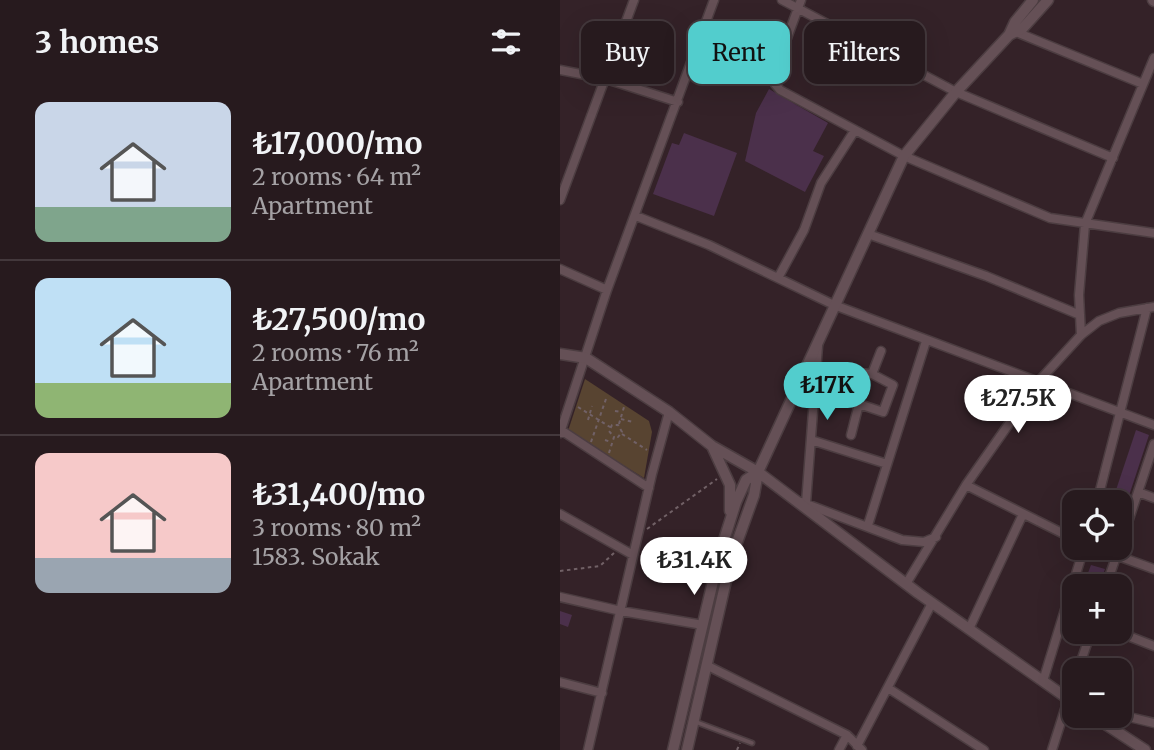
<!DOCTYPE html>
<meta charset="utf-8">
<style>
body{margin:0;font-family:Merriweather,serif;background:#2f2327;color:#f1f3f6;height:100vh;display:flex;flex-direction:column;font-size:26px;white-space:nowrap}
*{box-sizing:border-box;margin:0}
p{font-size:23px;color:#a4a1a4}
.icon{flex:none;width:38px;height:38px;fill:none;stroke:currentColor;stroke-width:2;stroke-linecap:round;stroke-linejoin:round}
.map{position:relative;flex:1;overflow:hidden}
.sheet{display:flex;flex-direction:column;background:#271a1e;width:560px}
.sheet>*{flex:none}
.hud{position:absolute;left:21px;top:21px;width:467px;height:63px;display:flex;gap:14px}
.fabs{position:absolute;left:502px;top:490px;display:grid;gap:14px}
.fabs a{display:grid;place-items:center;width:70px;height:70px;border-radius:14px;background:#271a1e;box-shadow:0 7px 28px #0002,0 0 0 2px #43383c;font-size:35px}
.price{position:absolute;translate:-50% -60px;padding:0 16px;border-radius:24px;background:#fff;color:#222;font-size:23px;line-height:46px;filter:drop-shadow(0 2px 4px #0008)}
.price::after{content:'';position:absolute;left:50%;top:42px;width:21px;height:16px;margin-left:-10px;background:inherit;clip-path:polygon(0 0,100% 0,50% 100%)}
.price.selected{background:#52cdcd;color:#111}
ul{padding:0;list-style:none}
li{display:flex;align-items:center;gap:21px;height:175px;padding:0 35px}
li+li{border-top:2px solid #43383c}
li span{display:grid;place-items:center;flex:none;width:196px;height:140px;border-radius:14px;color:#555}
li>.icon{margin-inline-start:auto}
span .icon{width:84px;height:84px;fill:#fffc;stroke-width:1}
li b{font-size:30px}
h2{display:flex;justify-content:space-between;align-items:center;height:84px;padding:0 35px;font-size:30px}
.chip{padding:0 24px;border-radius:14px;background:#271a1e;box-shadow:0 7px 28px #0002,0 0 0 2px #43383c;font-size:24px;line-height:63px}
.chip.selected{background:#52cdcd;color:#111}
main{display:flex;flex:1;min-height:0}
.map>svg:first-child{display:block}
</style>
<main>
<section class="sheet">
<h2>3 homes<svg class="icon" aria-label="filters" viewBox="0 0 24 24"><path d="M4 7h16M4 17h16"/><circle cx="9" cy="7" r="2"/><circle cx="15" cy="17" r="2"/></svg></h2>
<ul>
<li><span style="background:linear-gradient(#c9d6e8 75%,#7fa58c 0)"><svg class="icon" aria-label="home" viewBox="0 0 24 24"><path d="M3 11l9-7 9 7M6 9v11h12V9"/></svg></span><div><b>₺17,000/mo</b><p>2 rooms · 64 m²</p><p>Apartment</p></div></li>
<li><span style="background:linear-gradient(#bfe0f5 75%,#8fb573 0)"><svg class="icon" aria-label="home" viewBox="0 0 24 24"><path d="M3 11l9-7 9 7M6 9v11h12V9"/></svg></span><div><b>₺27,500/mo</b><p>2 rooms · 76 m²</p><p>Apartment</p></div></li>
<li><span style="background:linear-gradient(#f6c9c9 75%,#9aa5b1 0)"><svg class="icon" aria-label="home" viewBox="0 0 24 24"><path d="M3 11l9-7 9 7M6 9v11h12V9"/></svg></span><div><b>₺31,400/mo</b><p>3 rooms · 80 m²</p><p>1583. Sokak</p></div></li>
</ul>
</section>
<div class="map">
<svg width="594" height="750" viewBox="0 0 594 750">
<rect width="100%" height="100%" fill="#342228"/>
<path fill="#584431" d="M25 379 89 421 92 432 84 478 8 431Z"/>
<path fill="#4b304b" d="M209 89 268 123 253 151 264 156 245 192 185 161 196 113Z
M124 133 177 153 154 216 93 194 112 143 119 145Z
M576 430 589 435 561 520 560 502H552Z
M531 565 545 569 539 586H523Z
M0 611 12 615 8 627 0 624Z"/>
<g fill="none" stroke-linecap="round" stroke-linejoin="round">
<defs>
<path id="service" d="M136 722 192 743"/>
<path id="minor" d="M222 0 396 92 553 158
M241 0 213 76 215 84 220 90 344 156 490 218 594 233
M456 32 583 84
M0 70 46 79 118 102
M0 200 74 0
M76 216 149 245 274 305 594 425
M308 234 426 276 520 315
M0 269 47 290
M218 278 244 230 261 183 295 130
M521 335 519 295 525 224 594 58
M256 370 312 374 333 385 323 412 299 404 273 386 275 371
M312 374 321 351
M1 430 89 488
M0 433 47 290 154 0
M291 435 299 404
M251 440 327 464
M406 485 514 539
M578 492 594 498
M241 502 342 540 364 542 376 537
M537 502 587 308
M246 503 258 346
M0 514 73 555
M308 525 366 341
M560 546 594 444
M536 548 594 569
M346 584 406 485 479 381 521 335 539 321 559 313 594 307
M546 586 557 554
M0 597 61 611 143 625
M409 629 463 514
M558 632 594 646
M148 666 287 735 302 750
M518 670 531 632
M483 681 524 548
M0 682 42 693
M328 688 424 750
M541 721 569 717 594 723
M297 746 372 603
M28 750 92 474 109 412
M279 750 287 735
M492 750 514 681"/>
<path id="tertiary" d="M473 0 455 22 449 35 463 28 488 0
M593 0 594 1
M0 354 26 358 109 412 152 446 198 472 358 593 514 703
M152 446 170 485V511
M533 716 585 750
M113 750 159 556 176 502 186 480 198 472
M127 750 171 559 194 495 198 472 344 156 396 92 449 35"/>
</defs>
<use href="#service" stroke="#4c3d41" stroke-width="7"/>
<use href="#minor" stroke="#4c3d41" stroke-width="11"/>
<use href="#tertiary" stroke="#4c3d41" stroke-width="13"/>
<path stroke="#716166" stroke-width="2" stroke-dasharray="3.5 3.5" stroke-linecap="butt" d="M18 407 50 427
M55 411 61 412
M61 419 73 422
M28 420 32 406
M59 424 64 407
M62 434 87 450
M45 440 51 442
M31 442 47 396
M49 453 54 437 49 431 52 425H58L62 432 58 437H54
M87 529 157 479
M0 571 40 566 54 553
M177 750 180 743"/>
<use href="#service" stroke="#655056" stroke-width="3.5"/>
<use href="#minor" stroke="#655056" stroke-width="8"/>
<use href="#tertiary" stroke="#655056" stroke-width="10"/>
</g>
</svg>
<div class="fabs">
<a><svg class="icon" aria-label="locate" viewBox="0 0 24 24"><circle cx="12" cy="12" r="6"/><path d="M12 2v4M12 18v4M2 12h4M18 12h4"/></svg></a>
<a>+</a>
<a>−</a>
</div>
<b class="price selected" style="left:267px;top:422px">₺17K</b>
<b class="price" style="left:458px;top:435px">₺27.5K</b>
<b class="price" style="left:134px;top:597px">₺31.4K</b>
<div class="hud">
<a class="chip">Buy</a>
<a class="chip selected">Rent</a>
<a class="chip">Filters</a>
</div>
</div>
</main>
